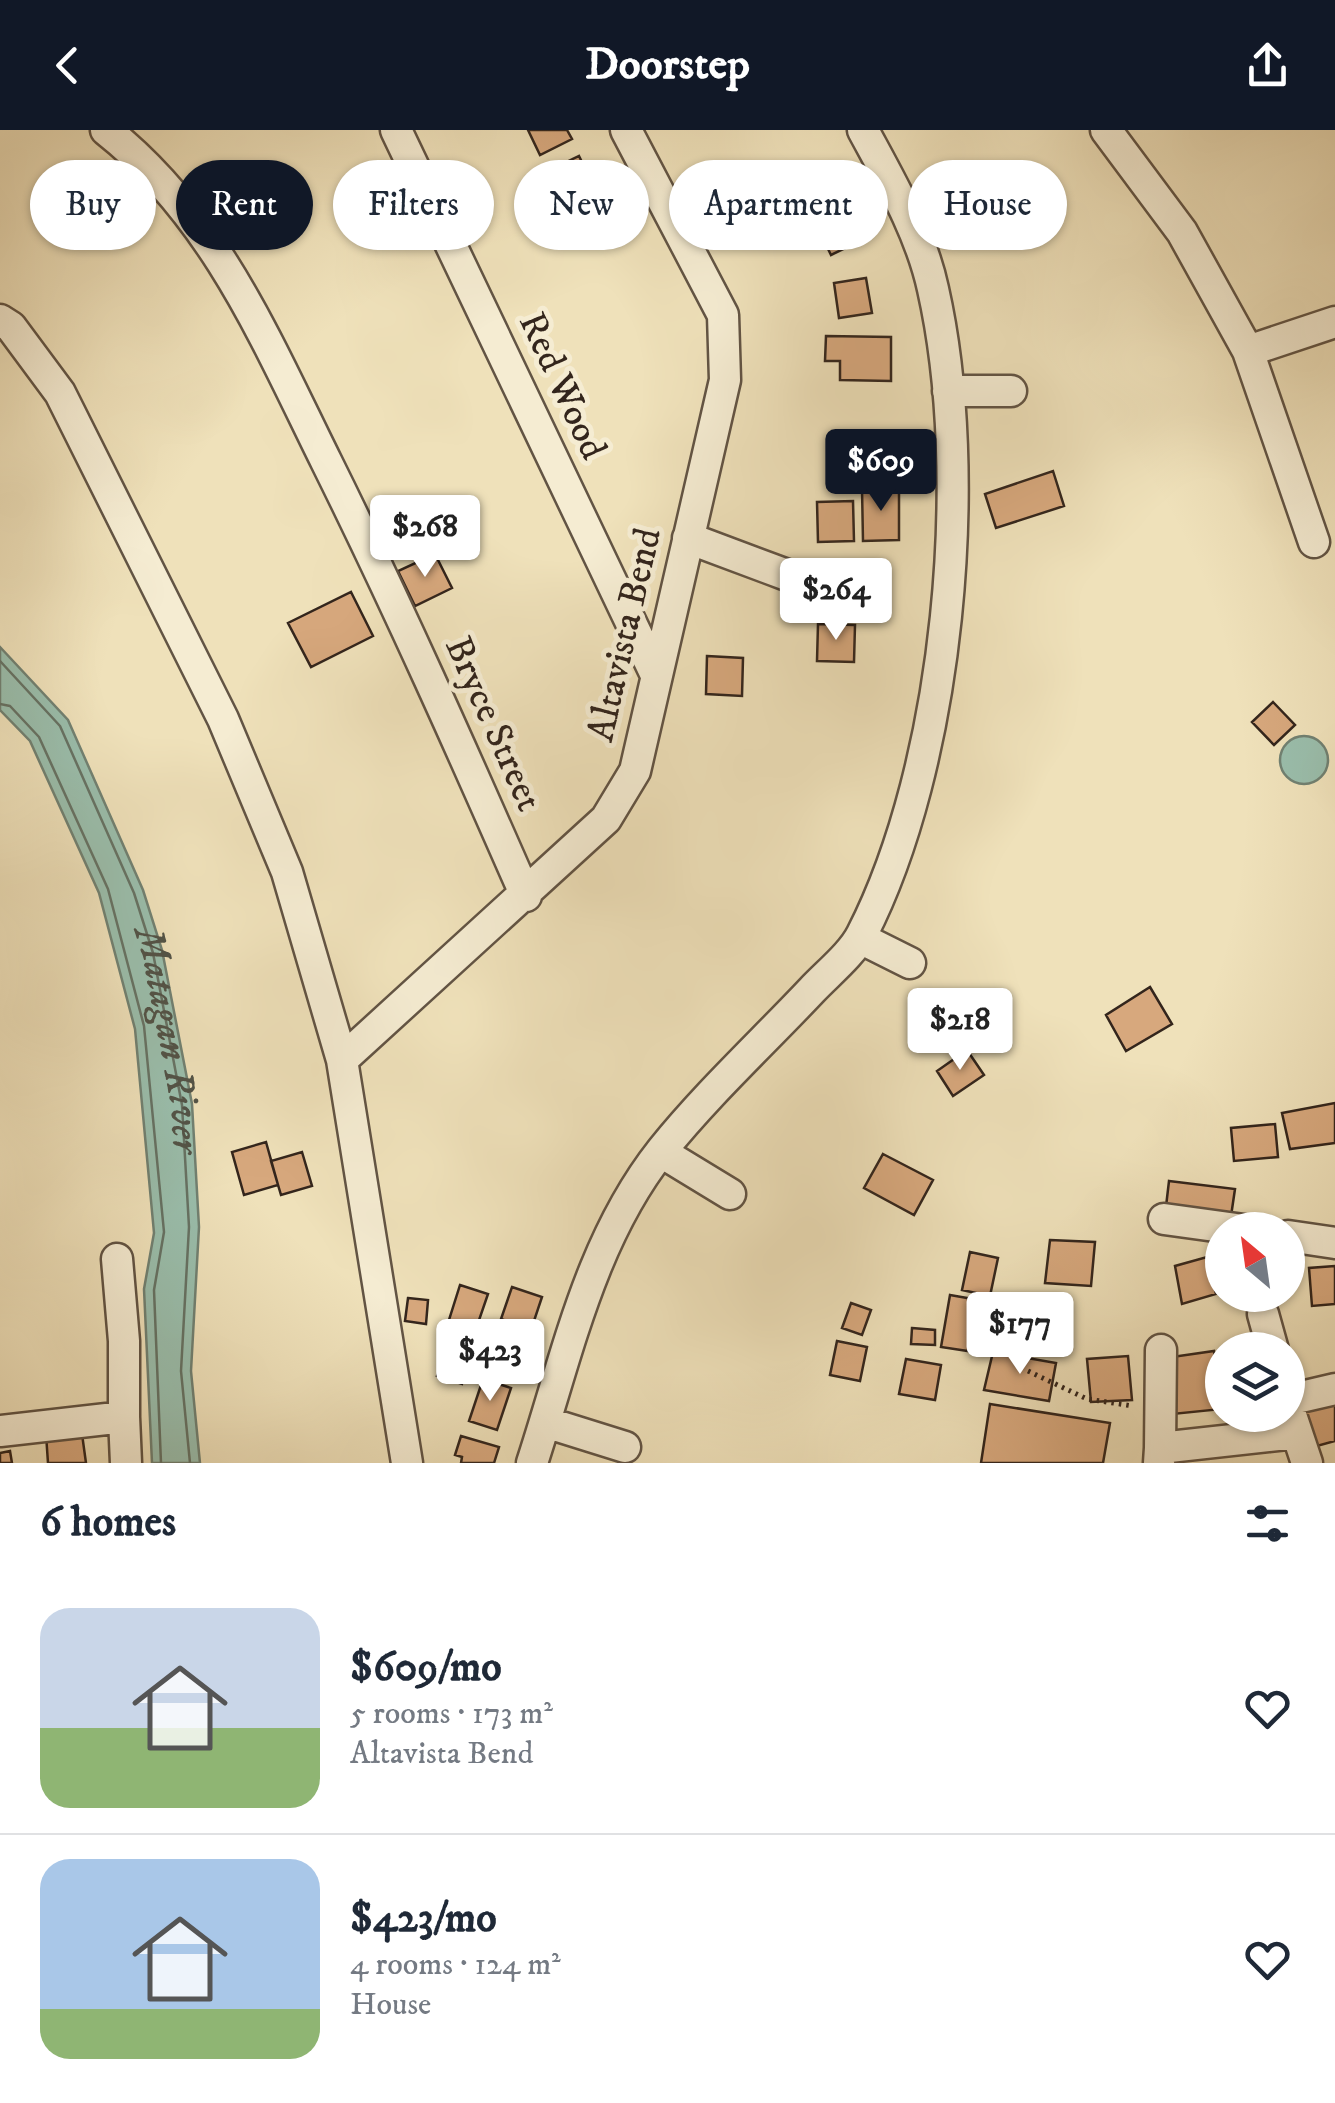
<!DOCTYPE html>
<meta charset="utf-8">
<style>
body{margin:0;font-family:"IM FELL DW Pica",serif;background:#f6f6f7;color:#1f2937;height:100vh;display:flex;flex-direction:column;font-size:38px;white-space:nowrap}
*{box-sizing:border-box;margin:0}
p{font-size:32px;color:#747a83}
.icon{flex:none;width:55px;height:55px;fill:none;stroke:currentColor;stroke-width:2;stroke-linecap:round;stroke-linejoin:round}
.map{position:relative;height:1333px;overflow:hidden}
.side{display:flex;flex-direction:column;background:#fff;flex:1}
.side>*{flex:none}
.banner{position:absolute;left:30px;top:30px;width:1275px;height:90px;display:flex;gap:20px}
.needle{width:65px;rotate:331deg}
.fabs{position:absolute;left:1205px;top:1082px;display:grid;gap:20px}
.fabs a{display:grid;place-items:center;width:100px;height:100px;border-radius:50%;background:#fff;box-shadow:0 2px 8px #0004;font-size:50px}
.price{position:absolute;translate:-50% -85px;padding:0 22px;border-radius:10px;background:#fff;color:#222;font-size:32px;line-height:65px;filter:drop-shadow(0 2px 5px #0008)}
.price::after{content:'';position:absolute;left:50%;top:60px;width:30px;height:22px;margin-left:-15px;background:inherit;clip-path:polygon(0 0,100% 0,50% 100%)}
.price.selected{background:#111827;color:#fff}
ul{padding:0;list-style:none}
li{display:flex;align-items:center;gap:30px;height:250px;padding:0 40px}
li+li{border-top:2px solid #e0e1e3}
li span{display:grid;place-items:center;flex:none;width:280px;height:200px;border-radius:30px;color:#555}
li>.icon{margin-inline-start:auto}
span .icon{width:120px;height:120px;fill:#fffc;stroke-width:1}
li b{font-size:42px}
h2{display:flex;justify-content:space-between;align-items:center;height:120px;padding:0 40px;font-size:42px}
.tag{padding:0 35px;border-radius:45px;background:#fff;box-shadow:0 2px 8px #0004;font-size:35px;line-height:90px}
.tag.selected{background:#111827;color:#fff}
header{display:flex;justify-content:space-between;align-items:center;height:130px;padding:0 40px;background:#111827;color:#fff;font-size:45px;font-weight:700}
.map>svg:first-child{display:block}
</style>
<header><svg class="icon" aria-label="back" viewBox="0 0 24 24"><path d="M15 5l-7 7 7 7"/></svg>Doorstep<svg class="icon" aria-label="share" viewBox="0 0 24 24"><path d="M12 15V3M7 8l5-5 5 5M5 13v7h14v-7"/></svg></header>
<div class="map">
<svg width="1335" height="1333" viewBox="0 0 1335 1333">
<rect width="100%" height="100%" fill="#efe1ba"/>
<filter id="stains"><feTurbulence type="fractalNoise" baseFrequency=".002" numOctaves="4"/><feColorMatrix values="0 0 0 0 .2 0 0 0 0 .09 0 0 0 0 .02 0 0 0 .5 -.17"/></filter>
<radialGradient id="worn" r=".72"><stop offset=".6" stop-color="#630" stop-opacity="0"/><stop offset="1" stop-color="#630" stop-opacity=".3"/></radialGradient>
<path fill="#9abeac" stroke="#718172" stroke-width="2.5" d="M0 517 68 590 143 760 162 820 192 974 199 1097 191 1241 200 1333H152L144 1159 154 1103 135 899 99 763 30 611 0 580Z
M1280 630a24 24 0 1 1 48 0a24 24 0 1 1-48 0Z"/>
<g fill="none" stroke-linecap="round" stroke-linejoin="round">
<g stroke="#667264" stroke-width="2.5">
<path id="s1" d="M0 531 60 596 134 763 153 823 182 975 189 1097 181 1241 190 1333"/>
<path d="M0 574 10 576 39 607 108 759 144 896 164 1102 154 1160 161 1333"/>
</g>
</g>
<path fill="#d7a87d" stroke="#33251c" stroke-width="2.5" d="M528 0H567L572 9 540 25Z
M579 26 596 61 563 77 546 42Z
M845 85 858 112 831 125 818 98Z
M866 148 872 183 839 188 834 153Z
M826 206 891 207V251L840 250V231H825Z
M1053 341 1064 376 996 398 985 364Z
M899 357V410L863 411 862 358Z
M853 371 854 411 818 412 817 372Z
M435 424 452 458 415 476 398 441Z
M351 462 373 506 311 537 288 493Z
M818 494 855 495 854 532 817 531Z
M707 526 743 528 742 566 706 564Z
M1273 572 1295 595 1274 615 1252 592Z
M1150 857 1172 894 1126 921 1106 885Z
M967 920 984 945 953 966 937 941Z
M1335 973V1013L1290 1019 1282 983Z
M1275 994 1278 1027 1234 1031 1231 998Z
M266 1012 278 1055 244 1065 232 1022Z
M302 1022 312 1056 281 1065 271 1031Z
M883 1024 933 1050 914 1085 864 1058Z
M1169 1051 1235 1059 1230 1093 1165 1085Z
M1050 1110 1095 1112 1091 1156 1045 1153Z
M970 1122 998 1128 990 1166 962 1160Z
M1207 1127 1216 1164 1182 1174 1175 1136Z
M1335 1136V1174L1312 1176 1309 1138Z
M460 1155 488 1164 476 1199 449 1190Z
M512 1157 542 1167 531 1200 501 1189Z
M950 1165 990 1172 981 1223 941 1217Z
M408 1168 428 1170 426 1194 405 1191Z
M851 1173 871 1180 862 1205 842 1198Z
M1004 1175 1027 1181 1017 1216 994 1210Z
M912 1198 935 1200V1215L911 1214Z
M837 1211 867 1217 860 1251 830 1245Z
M447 1216 471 1223 462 1254 437 1246Z
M1214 1221 1222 1279 1163 1285 1158 1229Z
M993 1222 1056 1233 1049 1271 984 1260Z
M1128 1226 1132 1270 1091 1272 1087 1229Z
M906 1229 941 1235 935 1270 899 1264Z
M483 1249 511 1258 497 1300 469 1291Z
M1335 1269V1311L1306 1319 1293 1283Z
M990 1274 1110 1293 1103 1333H981Z
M46 1304H82L86 1333H48Z
M461 1306 499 1317 494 1333H461L462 1327 455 1325Z
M10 1321 12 1333H0V1323Z"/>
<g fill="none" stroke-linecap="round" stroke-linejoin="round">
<defs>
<path id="minor" d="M106 0C215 86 266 210 326 331 397 474 462 620 526 766
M396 0 656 545
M1106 0 1182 102 1248 221 1314 412
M0 190 11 197 60 263 223 589 287 742 342 930 407 1333
M1248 221 1335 192
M948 261H1011
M688 408 787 445
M860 808 910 833
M342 930 606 689 635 641 725 250 723 185 626 0
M661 1022 730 1064
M1164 1089 1244 1100
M1288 1106 1335 1113
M1263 1184 1273 1220
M1288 1270 1335 1259
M1288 1276 1307 1333
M124 1287 126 1333
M545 1292 625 1317
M0 1301 124 1287V1211L117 1129
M1160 1318 1161 1220
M532 1333C567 1226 590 1111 662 1020 707 964 762 913 812 860 828 843 852 824 862 804 949 634 975 345 933 159 921 103 890 50 863 0
M1159 1333 1160 1318 1296 1303"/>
</defs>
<use href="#minor" stroke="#625444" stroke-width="35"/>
<path stroke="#33251c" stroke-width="5" stroke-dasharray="2.5 5" stroke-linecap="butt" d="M1028 1241 1087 1269 1133 1276"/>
<use href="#minor" stroke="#f5ecd2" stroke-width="30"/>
</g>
<g text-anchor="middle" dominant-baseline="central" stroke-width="10" stroke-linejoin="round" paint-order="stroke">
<g font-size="38" fill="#33251c" stroke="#f5ecd2">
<text transform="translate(562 256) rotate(65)">Red Wood</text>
<text transform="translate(625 505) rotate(-77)">Altavista Bend</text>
<text transform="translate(493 594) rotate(66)">Bryce Street</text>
</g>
<g font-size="40" font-style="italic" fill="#525347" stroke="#f5ecd2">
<text stroke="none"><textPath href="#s1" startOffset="422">Matagan River</textPath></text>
</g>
</g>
<rect width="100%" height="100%" filter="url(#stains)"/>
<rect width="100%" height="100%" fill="url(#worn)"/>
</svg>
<div class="fabs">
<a><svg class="needle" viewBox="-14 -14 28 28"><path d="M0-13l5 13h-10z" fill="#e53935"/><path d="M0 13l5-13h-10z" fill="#747a83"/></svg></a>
<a><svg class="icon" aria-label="layers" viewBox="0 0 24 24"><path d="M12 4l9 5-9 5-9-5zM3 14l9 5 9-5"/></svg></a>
</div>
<b class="price selected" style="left:881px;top:384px">$609</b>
<b class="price" style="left:425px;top:450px">$268</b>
<b class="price" style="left:836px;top:513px">$264</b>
<b class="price" style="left:960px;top:943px">$218</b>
<b class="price" style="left:1020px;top:1247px">$177</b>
<b class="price" style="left:490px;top:1274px">$423</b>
<div class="banner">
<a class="tag">Buy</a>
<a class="tag selected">Rent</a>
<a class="tag">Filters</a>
<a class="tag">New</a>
<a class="tag">Apartment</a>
<a class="tag">House</a>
</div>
</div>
<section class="side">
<h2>6 homes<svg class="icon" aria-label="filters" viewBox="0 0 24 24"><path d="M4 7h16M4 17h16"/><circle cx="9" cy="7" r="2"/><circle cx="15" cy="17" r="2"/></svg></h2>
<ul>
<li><span style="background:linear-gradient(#c9d6e8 60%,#8fb573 0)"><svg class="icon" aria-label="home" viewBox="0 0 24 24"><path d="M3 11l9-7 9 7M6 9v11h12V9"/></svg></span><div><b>$609/mo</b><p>5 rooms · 173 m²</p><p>Altavista Bend</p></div><svg class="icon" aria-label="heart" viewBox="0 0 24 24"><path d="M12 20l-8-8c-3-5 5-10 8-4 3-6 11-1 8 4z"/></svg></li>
<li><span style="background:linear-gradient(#a9c7e8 75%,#8fb573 0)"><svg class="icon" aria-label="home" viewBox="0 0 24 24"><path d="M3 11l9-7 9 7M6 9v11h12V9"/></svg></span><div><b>$423/mo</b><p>4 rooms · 124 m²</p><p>House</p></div><svg class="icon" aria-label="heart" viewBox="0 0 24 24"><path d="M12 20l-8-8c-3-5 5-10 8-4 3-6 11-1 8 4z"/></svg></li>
</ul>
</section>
